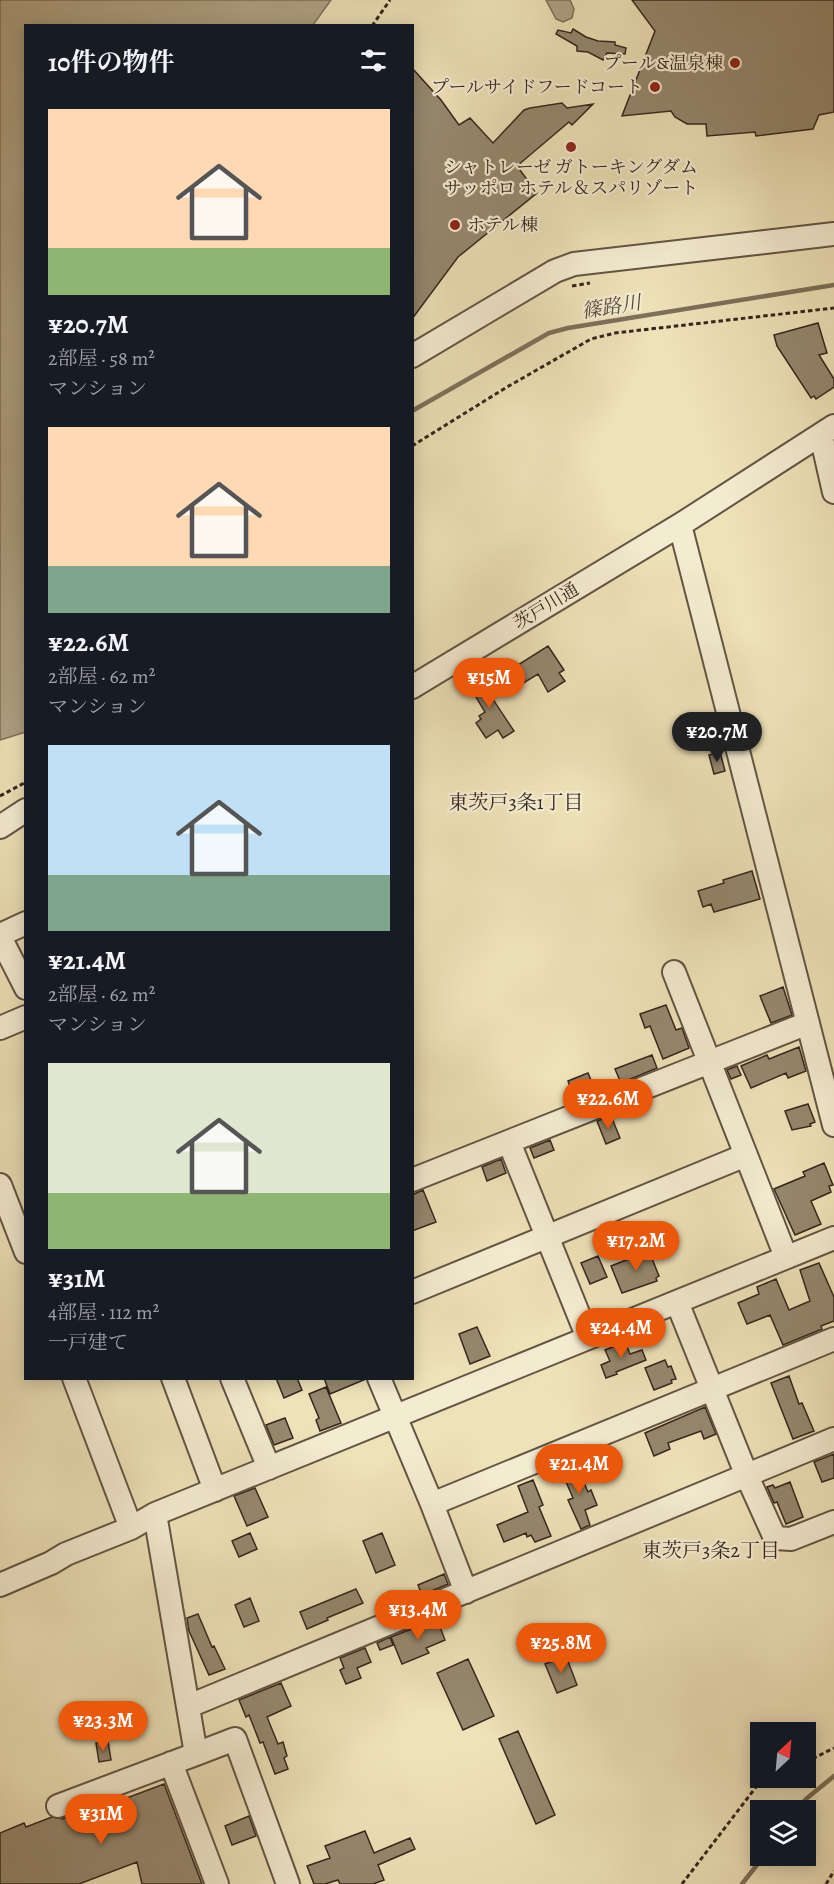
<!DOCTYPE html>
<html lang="ja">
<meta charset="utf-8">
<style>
body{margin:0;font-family:Alegreya,"Noto Serif JP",serif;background:#242831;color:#f1f3f6;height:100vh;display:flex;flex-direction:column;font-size:22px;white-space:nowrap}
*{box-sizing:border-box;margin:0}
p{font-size:20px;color:#9ea1a6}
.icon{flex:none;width:33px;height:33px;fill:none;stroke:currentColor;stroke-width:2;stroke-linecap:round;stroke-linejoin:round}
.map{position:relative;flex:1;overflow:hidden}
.drawer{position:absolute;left:24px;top:24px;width:390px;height:1356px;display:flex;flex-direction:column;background:#171b24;border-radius:0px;box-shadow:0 3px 15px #0003}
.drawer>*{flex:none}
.needle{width:39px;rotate:26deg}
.controls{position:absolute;left:750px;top:1722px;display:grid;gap:12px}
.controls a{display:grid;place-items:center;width:66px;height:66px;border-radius:0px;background:#171b24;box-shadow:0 3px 15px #0003;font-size:30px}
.price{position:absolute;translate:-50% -51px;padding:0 14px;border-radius:21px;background:#ea580c;color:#fff;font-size:20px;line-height:39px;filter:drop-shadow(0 2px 3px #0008)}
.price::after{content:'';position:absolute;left:50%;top:36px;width:18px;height:14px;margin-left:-9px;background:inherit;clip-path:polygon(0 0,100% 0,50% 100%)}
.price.current{background:#222;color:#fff}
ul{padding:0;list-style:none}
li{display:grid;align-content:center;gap:12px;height:318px;padding:0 24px}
li span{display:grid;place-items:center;height:186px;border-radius:0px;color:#555}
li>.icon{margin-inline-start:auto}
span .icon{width:108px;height:108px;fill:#fffc;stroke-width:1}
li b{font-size:26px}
h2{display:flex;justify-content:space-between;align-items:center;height:72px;padding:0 24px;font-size:26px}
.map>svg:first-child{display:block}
</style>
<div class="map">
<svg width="834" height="1884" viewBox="0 0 834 1884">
<rect width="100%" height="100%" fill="#eee2b8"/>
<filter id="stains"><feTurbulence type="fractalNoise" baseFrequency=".00333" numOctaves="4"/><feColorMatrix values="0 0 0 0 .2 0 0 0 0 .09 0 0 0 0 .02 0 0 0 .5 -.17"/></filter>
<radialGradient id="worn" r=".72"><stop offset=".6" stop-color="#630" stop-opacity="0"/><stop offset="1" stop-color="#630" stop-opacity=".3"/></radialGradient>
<path fill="#afa284" stroke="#7e705b" stroke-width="1.5" d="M0 0H331L313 25 26 26V732L0 740Z
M546 0H570L574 9 572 18 563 22 556 19Z"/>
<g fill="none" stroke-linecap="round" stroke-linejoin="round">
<path stroke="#7e705b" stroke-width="4.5" d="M412 411 549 333 568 328 834 285
M797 1810 806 1799 834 1776
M742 1884 764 1856"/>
</g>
<path fill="#95886e" stroke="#35261e" stroke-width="1.5" d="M632 0H834V112L819 115 813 129 756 136 755 132 707 136 706 124H687L675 117 671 111 622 116 655 31Z
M573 29 586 37 598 41 615 42V45L626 48 625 54 607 53 603 60 588 52 577 51V46L556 34 558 30 571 33Z
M412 68 441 100 459 125 470 118 493 143 524 110 530 108 562 103 567 108 593 104 572 125 569 122 517 166 537 193 458 257 412 319Z
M818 323 827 353 819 355 834 379V387L816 399 814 396 811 398 777 346 774 335Z
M548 646 564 670 559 673 565 681 548 692 538 674 520 685 510 670Z
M483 672 491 685 486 689 514 731 503 738 498 730 486 738 476 723 481 719 479 716 485 712 467 682Z
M720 752 725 771 714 774 709 755Z
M752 871 760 899 714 912 711 904 703 907 698 891 724 883 723 880Z
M783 987 792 1015 771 1023 760 996Z
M666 1005 676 1030 682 1028 689 1048 663 1059 650 1026 645 1028 640 1014Z
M799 1047 806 1071 788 1078 786 1073 751 1088 741 1066 767 1055 769 1059Z
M652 1055 657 1068 621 1083 615 1069Z
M737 1066 741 1075 731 1079 727 1070Z
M588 1073 594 1087 592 1088 593 1090 574 1098 568 1081Z
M808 1104 815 1122 810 1124 811 1126 792 1130 785 1111Z
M611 1116 620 1138 606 1144 597 1121Z
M550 1140 554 1150 534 1158 530 1148Z
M501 1159 506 1173 487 1181 482 1167Z
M824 1163 833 1185 829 1186 831 1192 811 1201 821 1224 795 1235 774 1189 805 1176 803 1172Z
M423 1190 436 1222 412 1231V1195Z
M649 1251 659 1276 656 1278 657 1281 622 1293 611 1266Z
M598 1256 607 1277 590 1284 581 1263Z
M819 1263 834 1297V1321L821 1326 822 1329 783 1345 770 1315 747 1324 738 1303 759 1294 757 1287 776 1279 789 1310 810 1301 800 1270Z
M477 1327 490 1356 470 1364 459 1334Z
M625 1342 630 1354 642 1350 646 1360 616 1372 617 1374 606 1378 601 1365 610 1361 605 1350Z
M665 1360 668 1367 671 1366 676 1379 671 1380 672 1383 654 1390 645 1368Z
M789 1376 799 1404 802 1403 814 1431 793 1439 771 1383Z
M276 1378H297L302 1390 284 1398Z
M324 1378H366V1379L330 1394Z
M326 1387 341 1423 320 1431 316 1420 319 1418 309 1394Z
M705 1407 716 1434 704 1439 701 1431 668 1443 670 1449 654 1456 645 1433Z
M285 1418 293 1438 274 1445 266 1425Z
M834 1454V1478L822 1482 814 1462Z
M576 1464 588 1492 591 1490 597 1505 585 1510 590 1525 581 1529 568 1500 573 1498 561 1470Z
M533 1480 543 1505 539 1507 551 1536 535 1542 531 1535 527 1537 526 1533 504 1542 497 1525 528 1512 518 1486Z
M790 1482 803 1517 786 1524 777 1502 774 1503 767 1487 773 1485 775 1488Z
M255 1488 268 1517 247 1526 234 1496Z
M250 1533 257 1549 239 1557 232 1541Z
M382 1533 395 1565 376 1573 363 1541Z
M444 1574 448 1584 422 1595 418 1585Z
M356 1589 363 1603 327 1618 328 1620 307 1629 300 1612Z
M250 1598 259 1621 244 1627 235 1605Z
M198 1614 212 1647 214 1646 225 1669 209 1675 189 1631 187 1618Z
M437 1619 445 1640 426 1648 429 1653 402 1664 391 1637Z
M390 1637 393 1645 380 1650 377 1643Z
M365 1648 371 1662 357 1668 361 1678 346 1684 340 1670 344 1668 340 1658Z
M566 1656 577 1685 557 1693 545 1664Z
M468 1659 494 1716 463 1730 437 1673Z
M281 1683 291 1706 267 1717 278 1744 283 1742 287 1756 284 1758 288 1769 275 1774 263 1742 260 1743 249 1715 246 1717 239 1700Z
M518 1731 555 1815 536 1824 499 1739Z
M108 1741 111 1760 99 1762 96 1743Z
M164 1784 202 1884H142L137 1862 79 1884H0V1833L24 1823 26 1827 52 1817 63 1819 107 1802 108 1805Z
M249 1816 256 1836 232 1845 225 1826Z
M365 1831 374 1853 410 1838 415 1849 378 1865 384 1880 373 1884H340L338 1880 325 1884H314L307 1866 330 1858 325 1846Z"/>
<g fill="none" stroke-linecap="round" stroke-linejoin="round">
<defs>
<path id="minor" d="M412 356 555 271 574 264 834 234
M821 435 834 492
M680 525 834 1125
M412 687 680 525 834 426
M0 827 26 810
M0 935 26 923
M0 937 26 988
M674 972 786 1257
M0 1028 26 1017
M509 1142 588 1338
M412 1180 808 1023
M0 1185 26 1252
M412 1292 746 1155
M677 1302 747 1476 775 1538 791 1539 834 1522
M74 1378 131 1528
M173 1378 215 1490
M232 1378 269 1468
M379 1378 432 1504 466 1592
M432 1504 834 1339
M155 1514 196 1754 235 1739 288 1884
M0 1585 51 1563 66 1554 131 1528 155 1514 834 1238
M189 1706 834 1439
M171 1763 217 1884
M58 1806 196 1754"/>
</defs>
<use href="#minor" stroke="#635544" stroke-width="26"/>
<path stroke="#35261e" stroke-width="3" stroke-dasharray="4.5 3" stroke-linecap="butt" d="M372 26 390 0
M572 286 590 283
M412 446 507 387 591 339 615 333 834 308
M0 796 26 782
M806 1762 834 1748
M682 1884 756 1787 776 1778
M826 1884 834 1871"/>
<use href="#minor" stroke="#f4ecd1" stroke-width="22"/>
</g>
<g fill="#8f2418" stroke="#f4ecd1" stroke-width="2">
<circle cx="735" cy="63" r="6"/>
<circle cx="655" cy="87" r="6"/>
<circle cx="571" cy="147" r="6"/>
<circle cx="455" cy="225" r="6"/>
</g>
<g text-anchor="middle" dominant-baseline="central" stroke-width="4.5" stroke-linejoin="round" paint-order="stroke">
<g font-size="18" fill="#35261e" stroke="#f4ecd1" text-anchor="end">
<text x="723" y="63">プール&amp;温泉棟</text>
<text x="643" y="87">プールサイドフードコート</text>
<text x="571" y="167" text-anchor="middle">シャトレーゼ ガトーキングダム<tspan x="571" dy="21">サッポロ ホテル＆スパリゾート</tspan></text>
<text x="467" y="225" text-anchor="start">ホテル棟</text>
</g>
<g font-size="18" fill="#35261e" stroke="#f4ecd1">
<text transform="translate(546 606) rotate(-31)">茨戸川通</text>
</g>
<g font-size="20" font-style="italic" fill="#5a4b3d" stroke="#f4ecd1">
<text transform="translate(611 307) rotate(-9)">篠路川</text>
</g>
<g font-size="20" fill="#35261e" stroke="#f4ecd1">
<text x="516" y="802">東茨戸3条1丁目</text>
<text x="711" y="1550">東茨戸3条2丁目</text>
</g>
</g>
<rect width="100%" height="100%" filter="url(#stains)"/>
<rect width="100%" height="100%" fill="url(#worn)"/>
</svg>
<div class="controls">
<a><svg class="needle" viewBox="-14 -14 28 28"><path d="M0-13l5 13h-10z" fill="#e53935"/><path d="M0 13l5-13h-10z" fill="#9ea1a6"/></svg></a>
<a><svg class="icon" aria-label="layers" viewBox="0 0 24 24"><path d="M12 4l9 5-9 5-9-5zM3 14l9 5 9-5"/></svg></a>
</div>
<b class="price" style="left:489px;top:709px">¥15M</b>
<b class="price current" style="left:717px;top:763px">¥20.7M</b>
<b class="price" style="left:608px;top:1130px">¥22.6M</b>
<b class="price" style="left:636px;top:1272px">¥17.2M</b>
<b class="price" style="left:621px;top:1359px">¥24.4M</b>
<b class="price" style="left:579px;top:1495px">¥21.4M</b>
<b class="price" style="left:418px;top:1641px">¥13.4M</b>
<b class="price" style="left:561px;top:1674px">¥25.8M</b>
<b class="price" style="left:103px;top:1752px">¥23.3M</b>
<b class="price" style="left:101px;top:1845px">¥31M</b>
<section class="drawer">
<h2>10件の物件<svg class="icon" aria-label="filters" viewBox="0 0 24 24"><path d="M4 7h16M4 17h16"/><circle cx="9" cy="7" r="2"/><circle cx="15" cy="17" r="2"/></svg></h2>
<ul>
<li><span style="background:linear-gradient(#ffd9b3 75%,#8fb573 0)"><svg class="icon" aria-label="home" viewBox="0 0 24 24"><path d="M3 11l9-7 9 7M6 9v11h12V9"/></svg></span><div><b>¥20.7M</b><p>2部屋 · 58 m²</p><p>マンション</p></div></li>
<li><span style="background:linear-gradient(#ffd9b3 75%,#7fa58c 0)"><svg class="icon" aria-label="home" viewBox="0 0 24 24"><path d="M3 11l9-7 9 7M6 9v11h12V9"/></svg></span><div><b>¥22.6M</b><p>2部屋 · 62 m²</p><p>マンション</p></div></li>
<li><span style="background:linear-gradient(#bfe0f5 70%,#7fa58c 0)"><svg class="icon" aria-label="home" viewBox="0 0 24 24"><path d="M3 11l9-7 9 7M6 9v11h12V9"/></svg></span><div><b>¥21.4M</b><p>2部屋 · 62 m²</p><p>マンション</p></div></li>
<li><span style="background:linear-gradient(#dfe7d0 70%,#8fb573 0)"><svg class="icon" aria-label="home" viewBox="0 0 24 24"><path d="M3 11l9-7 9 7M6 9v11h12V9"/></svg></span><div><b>¥31M</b><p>4部屋 · 112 m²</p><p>一戸建て</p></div></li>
</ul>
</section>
</div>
